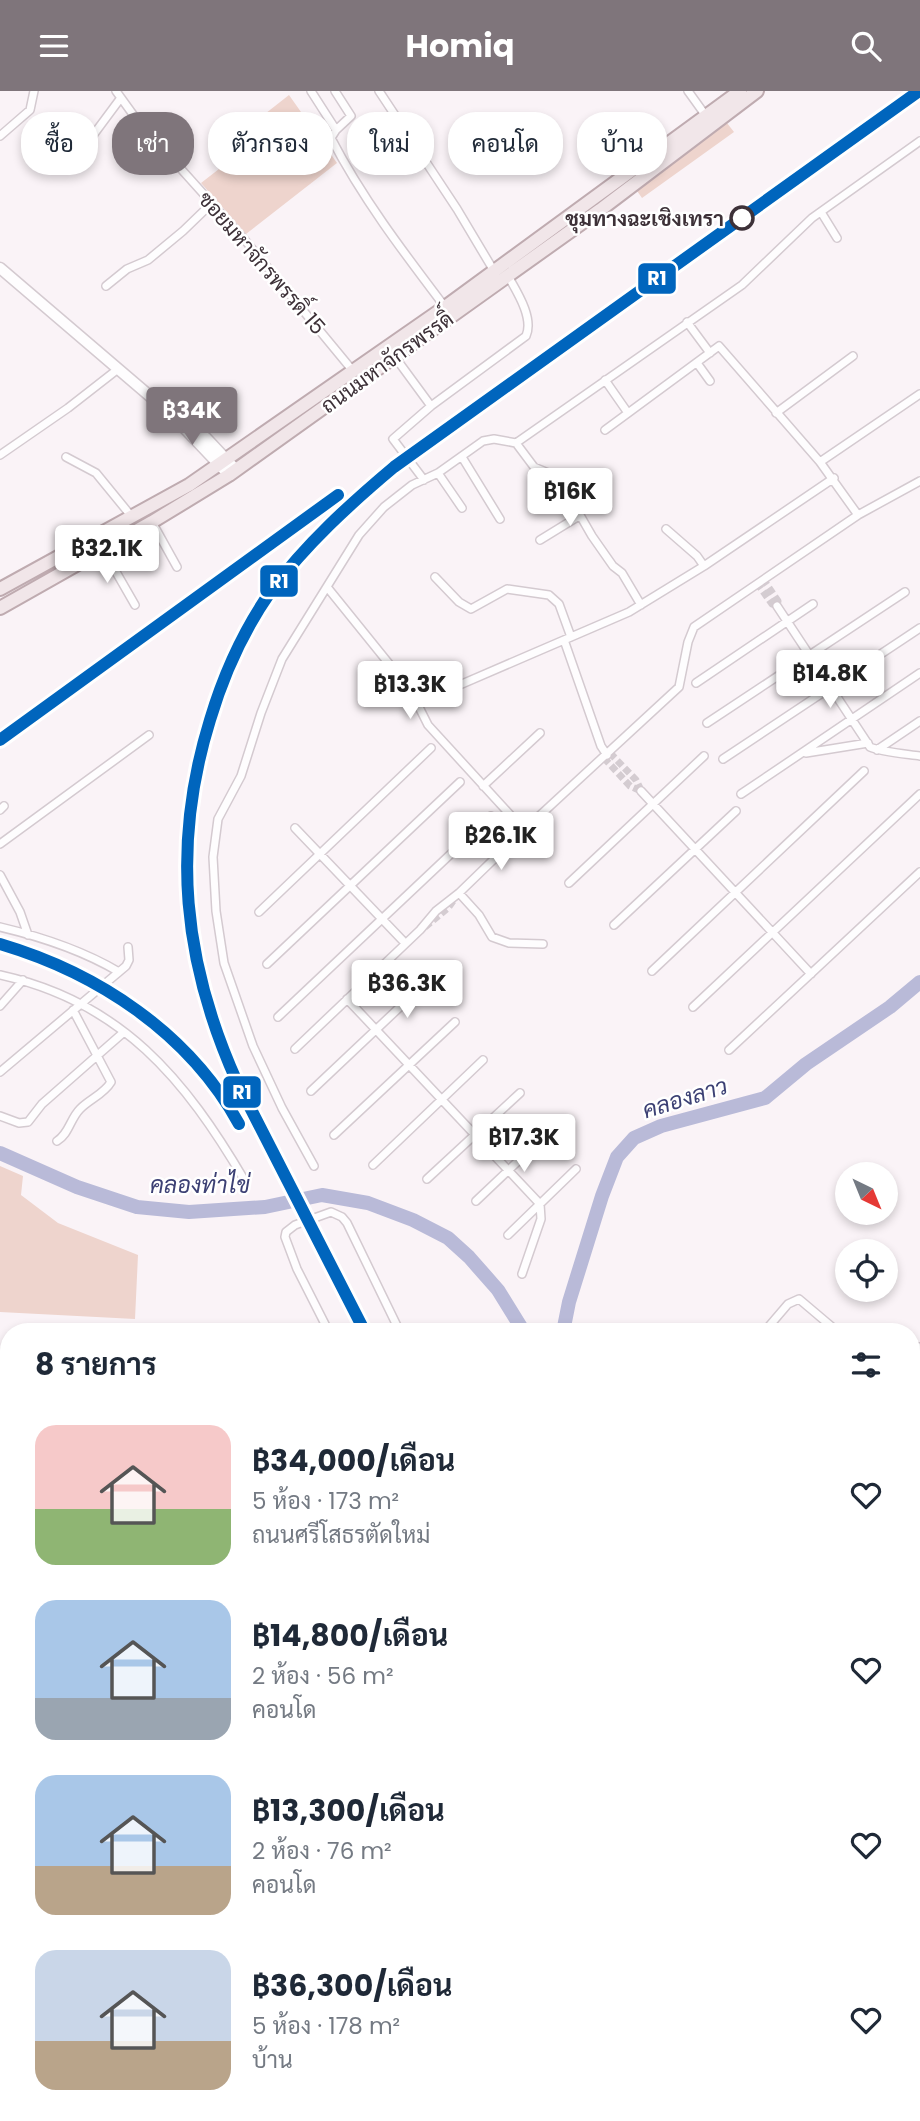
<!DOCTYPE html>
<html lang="th">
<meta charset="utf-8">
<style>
body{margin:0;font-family:Poppins,Sarabun,sans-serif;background:#f6f6f7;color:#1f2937;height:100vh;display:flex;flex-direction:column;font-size:26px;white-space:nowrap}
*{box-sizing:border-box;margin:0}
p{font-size:23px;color:#747a83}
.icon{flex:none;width:38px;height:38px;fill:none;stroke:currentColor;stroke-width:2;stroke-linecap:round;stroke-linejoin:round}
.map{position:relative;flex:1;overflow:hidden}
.sheet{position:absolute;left:0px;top:1232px;width:920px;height:798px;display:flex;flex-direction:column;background:#fff;border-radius:28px 28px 0 0;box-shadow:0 4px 10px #0003}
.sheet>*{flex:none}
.guide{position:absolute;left:21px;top:21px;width:878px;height:63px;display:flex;gap:14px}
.needle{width:46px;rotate:137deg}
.controls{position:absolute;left:835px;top:1071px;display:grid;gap:14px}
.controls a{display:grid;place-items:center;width:63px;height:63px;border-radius:50%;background:#fff;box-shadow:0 4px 10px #0003;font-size:35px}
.price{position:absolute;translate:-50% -60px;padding:0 16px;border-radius:7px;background:#fff;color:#222;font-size:23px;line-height:46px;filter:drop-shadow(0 2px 4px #0008)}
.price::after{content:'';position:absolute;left:50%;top:42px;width:21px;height:16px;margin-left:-10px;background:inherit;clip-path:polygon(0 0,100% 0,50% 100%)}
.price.current{background:#7f757b;color:#fff}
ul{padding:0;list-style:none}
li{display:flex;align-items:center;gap:21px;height:175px;padding:0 35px}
li span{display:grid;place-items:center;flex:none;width:196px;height:140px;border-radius:21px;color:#555}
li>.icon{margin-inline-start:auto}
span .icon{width:84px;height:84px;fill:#fffc;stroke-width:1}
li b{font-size:30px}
h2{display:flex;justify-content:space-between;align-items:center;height:84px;padding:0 35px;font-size:30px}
.tag{padding:0 24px;border-radius:28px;background:#fff;box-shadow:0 4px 10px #0003;font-size:24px;line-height:63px}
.tag.current{background:#7f757b;color:#fff}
header{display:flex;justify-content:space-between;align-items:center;height:91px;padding:0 35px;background:#7f757b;color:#fff;font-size:32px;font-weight:700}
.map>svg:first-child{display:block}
</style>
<header><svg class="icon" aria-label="menu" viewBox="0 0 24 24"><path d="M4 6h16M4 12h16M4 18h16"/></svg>Homiq<svg class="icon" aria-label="search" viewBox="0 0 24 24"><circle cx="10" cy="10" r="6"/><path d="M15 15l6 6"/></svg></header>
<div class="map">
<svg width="920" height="2030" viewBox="0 0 920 2030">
<rect width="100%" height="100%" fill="#faf3f7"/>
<path fill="#eed4cd" d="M289 4 337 72 246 143 201 92 255 50 247 37Z
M727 32 734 41 642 107 635 97Z
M0 1075 23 1085 21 1104 58 1132 138 1164 135 1228 0 1221Z"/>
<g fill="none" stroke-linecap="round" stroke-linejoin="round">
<path stroke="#b9bad8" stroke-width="14" d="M0 1062 77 1096 137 1116 189 1121 265 1116 322 1104 368 1112 413 1129 448 1147 469 1166 498 1199 524 1241
M563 1241 569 1211 602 1105 617 1066 634 1047 661 1035 765 1007 806 973 890 916 920 891
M912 1431 920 1428"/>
<path stroke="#d4ccd1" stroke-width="7" stroke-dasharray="7 3.5" stroke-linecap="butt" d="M763 488 778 510 777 515
M757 492 772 513 777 515
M610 662 636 689 641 699
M604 667 630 695 641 700
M425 836 448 817 456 806"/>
<defs>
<path id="minor" d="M116 0 137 29 244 148 353 280
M311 0 336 39 331 47C362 107 404 162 445 216
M335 0 351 25 336 39
M379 0 457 118 494 180
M688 0 706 25
M0 45 30 19 34 0
M71 74 120 8
M821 121 837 147
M106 195 127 178 148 169 183 140 212 112
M687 231 710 262
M395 266 431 315 393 348 424 389
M697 272 710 290
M605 289 628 322
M431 315 526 245C534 227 517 201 508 185
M776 322 853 265
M605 339 719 255 820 371 858 424
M516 352 534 376 558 386 592 445 613 475 622 482 641 514
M0 364 68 317 118 278
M66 366 96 382 132 426
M462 366 500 428
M820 371 920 303
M438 382 462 417
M152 431 177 476
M666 438 697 465 704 475
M540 449 579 425
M104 460 135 514
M435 486 459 511 471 518 507 498 549 504 559 513 571 546
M327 496 411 600 428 634 524 739
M777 515 870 656C881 661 906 663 920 665
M564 549 601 655 607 664
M696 592 813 513
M455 596 629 521 704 475 834 387
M707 632 905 501
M877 659 920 630
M806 662 868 652
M723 668 920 537
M483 695 540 642
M641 700 811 883
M741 703 920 582
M0 719 4 715
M295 737 405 852
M0 753 149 644
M0 784 20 821 28 844
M569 792 704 665
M459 802 479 824 492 846 509 852 543 853
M259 821 431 657
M614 834 736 720
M0 836C42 846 82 859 119 881
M267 873 460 691
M652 880 864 680
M0 884C122 911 185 988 245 1090
M347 908 540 1113 541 1128 522 1183
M0 915 23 889
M693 916 920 703
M278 926 491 725
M295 958 420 839 436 820 459 802 524 739 679 596 688 551 694 536 858 424 920 390
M729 959 920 781
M0 981 126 875 129 869 128 856
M311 1000 419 898
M0 1025 19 1032 28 1031 42 1013 124 941
M334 1044 455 931
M57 1050C69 1043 70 1028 80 1018 90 1008 104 1003 111 991L73 919
M373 1074 483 969
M314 1075 282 1017 253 955 224 872 216 820 213 766 218 728 241 685 261 622 282 568 359 444 384 416 412 394 438 382 483 350 494 348 516 352 742 194 812 127 920 50
M427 1088 520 1002
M476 1110 553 1037
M508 1144 576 1078
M329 1241 297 1178 285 1146 286 1141 295 1134 331 1121 342 1126 347 1132 400 1241
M764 1241 788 1213 799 1208 838 1241
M912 1257 920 1256
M0 1629H9
M912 1747 920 1749
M0 1773 9 1775
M0 1866 9 1844
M0 1982 9 1959
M0 1991 9 1995
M349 2021 368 2030
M713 2021 718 2030
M755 2021 759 2030
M798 2021 803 2030
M108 2030 112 2021
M435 2030 437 2021"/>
<path id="tertiary" d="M0 177 172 324 229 384
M178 328 206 347 236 379"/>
<path id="primary" d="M0 498 189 394 445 216 740 0
M0 517 152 431 229 384 600 119 757 0"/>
</defs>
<use href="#minor" stroke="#d4cad0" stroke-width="10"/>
<use href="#tertiary" stroke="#d4cad0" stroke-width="13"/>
<use href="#primary" stroke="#bfabb0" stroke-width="16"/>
<use href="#minor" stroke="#fefdfe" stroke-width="7"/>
<use href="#tertiary" stroke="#fefdfe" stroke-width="10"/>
<use href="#primary" stroke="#f1e6e9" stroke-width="12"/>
<defs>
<path id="rail-1" d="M0 649 338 404
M0 853C98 882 189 942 239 1033
M365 1241 237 991C183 871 171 755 210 629 224 582 243 540 271 500 306 453 350 413 394 376L919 0"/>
</defs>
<use href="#rail-1" stroke="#fff" stroke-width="18"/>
<use href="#rail-1" stroke="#0065bd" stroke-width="12"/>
</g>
<circle fill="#fff" stroke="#3d3138" stroke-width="3.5" cx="742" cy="127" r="11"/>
<g text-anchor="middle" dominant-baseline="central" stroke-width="5" stroke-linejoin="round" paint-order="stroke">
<g font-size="21" font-weight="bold" fill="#3d3138" stroke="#fff" text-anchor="end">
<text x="724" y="127">ชุมทางฉะเชิงเทรา</text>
</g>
<g font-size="21" fill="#3d3138" stroke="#fff">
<text transform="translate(262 172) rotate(49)">ซอยมหาจักรพรรดิ์ 15</text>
<text transform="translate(387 271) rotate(-36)">ถนนมหาจักรพรรดิ์</text>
</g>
<g font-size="23" font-style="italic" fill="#3c4074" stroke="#fff">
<text transform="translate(685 1007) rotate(-17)">คลองลาว</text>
<text x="200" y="1094">คลองท่าไข่</text>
</g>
</g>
<g stroke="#fff" stroke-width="2.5">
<rect x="637" y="171" width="40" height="33" rx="7" fill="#0065bd"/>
<rect x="259" y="473" width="40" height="34" rx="7" fill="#0065bd"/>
<rect x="222" y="984" width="40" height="34" rx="7" fill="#0065bd"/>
</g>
<g font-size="19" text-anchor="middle" font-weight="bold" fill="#fff">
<text x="657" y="194">R1</text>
<text x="279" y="497">R1</text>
<text x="242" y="1008">R1</text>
</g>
</svg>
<div class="controls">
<a><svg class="needle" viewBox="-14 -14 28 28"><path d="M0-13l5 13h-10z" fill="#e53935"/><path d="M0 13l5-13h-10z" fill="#747a83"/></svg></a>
<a><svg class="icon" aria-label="locate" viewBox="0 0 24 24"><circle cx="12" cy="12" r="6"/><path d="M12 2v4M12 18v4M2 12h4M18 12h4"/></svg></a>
</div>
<b class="price current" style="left:192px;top:356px">฿34K</b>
<b class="price" style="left:570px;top:437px">฿16K</b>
<b class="price" style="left:107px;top:494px">฿32.1K</b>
<b class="price" style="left:830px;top:619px">฿14.8K</b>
<b class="price" style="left:410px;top:630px">฿13.3K</b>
<b class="price" style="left:501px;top:781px">฿26.1K</b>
<b class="price" style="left:407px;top:929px">฿36.3K</b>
<b class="price" style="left:524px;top:1083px">฿17.3K</b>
<div class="guide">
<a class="tag">ซื้อ</a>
<a class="tag current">เช่า</a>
<a class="tag">ตัวกรอง</a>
<a class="tag">ใหม่</a>
<a class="tag">คอนโด</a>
<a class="tag">บ้าน</a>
</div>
<section class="sheet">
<h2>8 รายการ<svg class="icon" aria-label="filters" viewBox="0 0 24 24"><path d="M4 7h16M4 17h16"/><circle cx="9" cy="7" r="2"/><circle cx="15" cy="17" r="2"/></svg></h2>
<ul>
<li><span style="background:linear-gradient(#f6c9c9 60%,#8fb573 0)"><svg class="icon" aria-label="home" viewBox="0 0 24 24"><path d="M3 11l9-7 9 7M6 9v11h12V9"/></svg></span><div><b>฿34,000/เดือน</b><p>5 ห้อง · 173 m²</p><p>ถนนศรีโสธรตัดใหม่</p></div><svg class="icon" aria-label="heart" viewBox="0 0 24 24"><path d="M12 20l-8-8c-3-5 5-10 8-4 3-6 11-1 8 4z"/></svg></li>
<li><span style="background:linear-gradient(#a9c7e8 70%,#9aa5b1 0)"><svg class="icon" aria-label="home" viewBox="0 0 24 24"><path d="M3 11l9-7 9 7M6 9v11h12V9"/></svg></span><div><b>฿14,800/เดือน</b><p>2 ห้อง · 56 m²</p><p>คอนโด</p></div><svg class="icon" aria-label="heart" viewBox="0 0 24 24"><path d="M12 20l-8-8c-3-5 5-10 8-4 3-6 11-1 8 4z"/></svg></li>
<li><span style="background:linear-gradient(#a9c7e8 65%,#b9a48a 0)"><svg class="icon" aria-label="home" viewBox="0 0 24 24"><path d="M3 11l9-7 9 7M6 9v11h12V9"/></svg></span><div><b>฿13,300/เดือน</b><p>2 ห้อง · 76 m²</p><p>คอนโด</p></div><svg class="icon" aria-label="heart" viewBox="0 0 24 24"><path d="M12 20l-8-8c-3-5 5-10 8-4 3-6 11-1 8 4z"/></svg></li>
<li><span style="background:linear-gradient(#c9d6e8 65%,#b9a48a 0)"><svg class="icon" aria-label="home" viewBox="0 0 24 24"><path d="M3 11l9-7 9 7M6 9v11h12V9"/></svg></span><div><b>฿36,300/เดือน</b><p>5 ห้อง · 178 m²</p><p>บ้าน</p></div><svg class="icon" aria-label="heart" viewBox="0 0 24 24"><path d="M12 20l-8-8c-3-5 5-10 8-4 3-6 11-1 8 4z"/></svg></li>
</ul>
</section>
</div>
